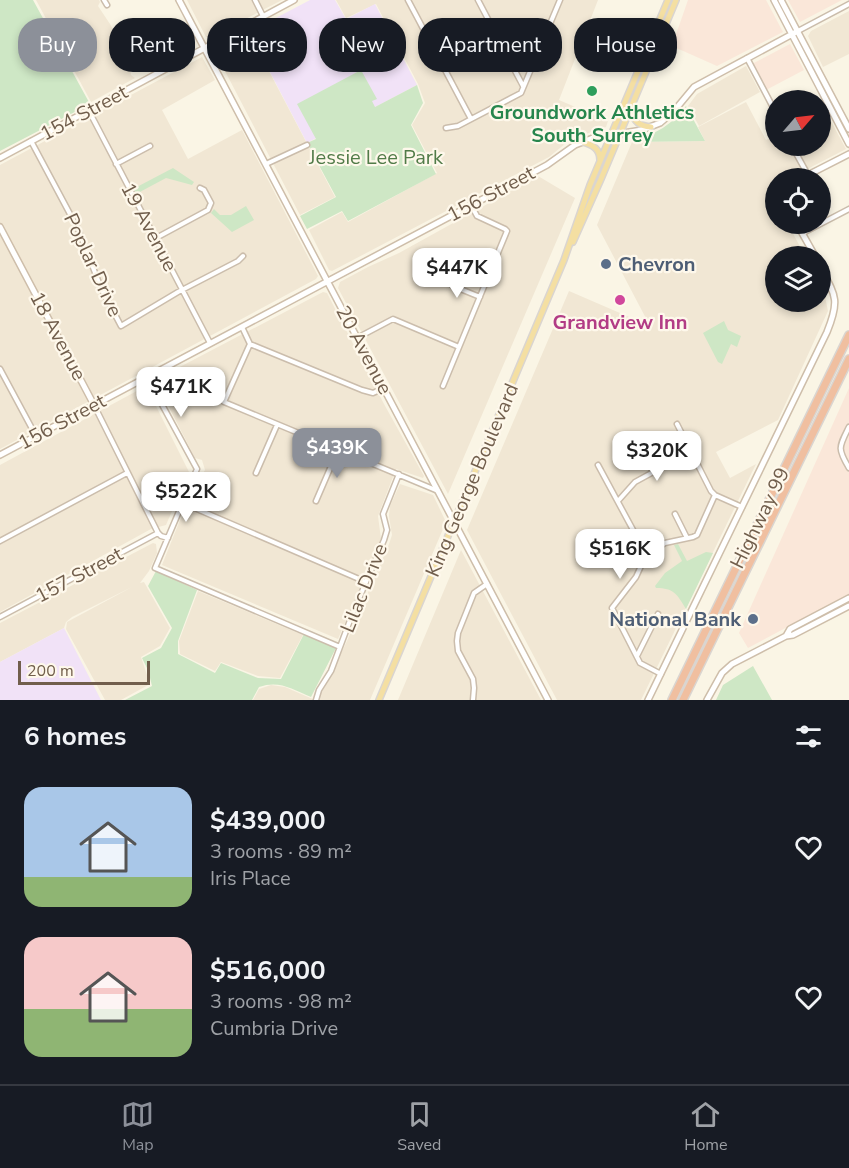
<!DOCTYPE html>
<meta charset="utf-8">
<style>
body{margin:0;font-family:"Nunito Sans",sans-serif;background:#242831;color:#f1f3f6;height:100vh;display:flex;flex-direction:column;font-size:22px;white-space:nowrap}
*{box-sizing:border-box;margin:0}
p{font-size:20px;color:#9ea1a6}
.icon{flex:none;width:33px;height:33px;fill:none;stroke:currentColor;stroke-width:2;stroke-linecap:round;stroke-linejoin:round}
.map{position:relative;height:700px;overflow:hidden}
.panel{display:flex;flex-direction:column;background:#171b24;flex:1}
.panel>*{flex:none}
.hud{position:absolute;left:18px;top:18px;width:813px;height:54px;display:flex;gap:12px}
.needle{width:39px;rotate:62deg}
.tools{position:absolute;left:765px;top:90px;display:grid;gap:12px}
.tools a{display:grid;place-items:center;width:66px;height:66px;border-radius:50%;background:#171b24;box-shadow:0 3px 9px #0003;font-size:30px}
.scale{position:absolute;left:18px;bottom:15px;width:132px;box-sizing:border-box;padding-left:6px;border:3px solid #715e4c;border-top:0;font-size:16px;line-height:21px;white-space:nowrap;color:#715e4c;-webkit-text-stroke:4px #fef8eb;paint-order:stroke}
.price{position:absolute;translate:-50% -51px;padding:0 14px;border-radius:12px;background:#fff;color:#222;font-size:20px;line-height:39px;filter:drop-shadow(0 2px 3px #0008)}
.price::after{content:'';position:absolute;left:50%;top:36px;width:18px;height:14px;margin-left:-9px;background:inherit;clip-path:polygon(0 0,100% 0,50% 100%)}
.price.on{background:#8c9099;color:#fff}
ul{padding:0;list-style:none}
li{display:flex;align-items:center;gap:18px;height:150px;padding:0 24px}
li span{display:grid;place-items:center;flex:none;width:168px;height:120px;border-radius:18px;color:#555}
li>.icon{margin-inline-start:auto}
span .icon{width:72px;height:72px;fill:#fffc;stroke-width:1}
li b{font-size:26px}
h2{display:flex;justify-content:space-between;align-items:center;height:72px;padding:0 24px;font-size:26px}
.chip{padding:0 21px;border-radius:24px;background:#171b24;box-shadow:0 3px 9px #0003;font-size:21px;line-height:54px}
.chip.on{background:#8c9099;color:#fff}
.tabs{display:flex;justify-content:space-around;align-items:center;height:84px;border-top:2px solid #363941;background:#171b24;font-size:16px;color:#9ea1a6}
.tabs a{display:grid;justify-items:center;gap:3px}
.tabs .on{color:#8c9099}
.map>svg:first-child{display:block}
</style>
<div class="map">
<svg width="849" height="700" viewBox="0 0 849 700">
<rect width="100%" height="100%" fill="#faf5e5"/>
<path fill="#f1e7d4" d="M36 0H99L100 2 98 6 110 24 132 65 130 68 131 75 135 78 91 102Z
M187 0H282L211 37H206Z
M336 0H598L559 100 608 121 606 127 571 139 549 157 332 271 329 270 309 230 342 212 348 222 437 173 412 125 425 103 418 84 376 4 346 18Z
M849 11V54L823 67 808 36 811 31Z
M249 33 335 197 300 215 214 50Z
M202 57 215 80 162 110 188 159 242 130 318 276 316 279 0 449V165Z
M746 66 760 92 699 126 688 106 697 94Z
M746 102 766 140 775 136 776 146H820L821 112 825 110 846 149 790 178H776L775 195 773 196 775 200 776 224H788L805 256H776V302H820L821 286 824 292 828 311 778 420 716 452 730 478 756 464 641 700H557L467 530 569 291 650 326 597 225 632 142 705 141 698 127Z
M538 176 575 198 448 494 338 288 340 282 368 267 399 253Z
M323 292 327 293 384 404 424 476 423 478 396 469 378 516 381 539 338 639 162 565 198 475H202L205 470 202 460 195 458 155 380Z
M146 386 189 472 166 525 151 529 0 612V465Z
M400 484 433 495 446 522 370 700H318L347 641 389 544 392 535 389 516 390 506Z
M153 543 156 544 157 553 149 571 140 583 144 582 170 628 160 646 141 657 150 684 121 700H105L66 629 67 622 132 587 72 617 66 622 64 628 0 662V623Z
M461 550 541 700H398Z
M198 591 303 635 280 678 258 676 221 662 215 671 180 654 179 641Z
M271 685 285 687 315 700H253L259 689Z"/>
<path fill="#fae7d9" d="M688 0H766L783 32 717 66 672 46Z
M788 0H842L800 22Z
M790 44 804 70 766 90 752 64Z
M849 388V594L748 648 739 633Z"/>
<path fill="#f1e2f7" d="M310 0H335L346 19 375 4 417 85 307 143 249 32Z
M64 628 101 700H0V662Z"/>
<path fill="#cee7c5" d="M0 0H33L90 104 0 151Z
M361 70 377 99 372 101 375 107 417 85 423 103 411 125 436 174 348 221 342 211 307 229 300 216 336 197 307 143 316 139 297 104Z
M686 106 705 141 632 142 633 140C655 135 673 124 686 106Z
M173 168 194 182 192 185 166 178 136 194 133 189Z
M246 206 254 220 232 232 211 213 214 209 220 215H231Z
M724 321 728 330 741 336 737 347 731 344 722 364 718 362 703 333Z
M678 544 687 561 706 552 713 553 686 609C677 594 674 588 656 588L655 586 665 573 682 561 674 545Z
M156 571 197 590 178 641V654L215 673 221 663 258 678 281 679 304 634 336 648 311 697C292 689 279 680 259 687L252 700H125L152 686 148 670 142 658 161 648 172 628 148 586Z
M753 666 772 700H716L723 685Z"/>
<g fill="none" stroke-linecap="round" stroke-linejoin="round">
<defs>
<path id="street" d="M104 0 107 5
M255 0 263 16
M408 0 471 119
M478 0 523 86
M798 31 849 4
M747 58 776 113
M89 111 210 343
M446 128 458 126 521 93 560 0
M31 141 78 229 101 288 121 326 178 292 238 261 243 256
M792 146 808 175
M116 164 150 146
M266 164 307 145
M803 233 849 209
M156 238 208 210 211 203 204 190 200 188
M447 281 453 286 480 297
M242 327 250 344 362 390 373 393 384 388
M357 338 393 319 459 347
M250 344 224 402 438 491
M0 369 36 436
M147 377 197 469 155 568 340 647
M443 386 507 231 505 229 477 216 471 205
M94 405 158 533 161 536 168 538
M677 424 711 491 715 495 742 507
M849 427C839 447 837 448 849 468
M638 445 653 472
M598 465 646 554
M256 473 277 425
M316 501 338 450
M618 501 635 482 668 464 695 460
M183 503 366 582
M675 514 687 538
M0 541 127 473
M0 617 158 533
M637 656 658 614
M661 674 640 663 612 608 636 577 646 555 665 543 693 537 697 535 715 495
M316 700 319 690 331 671 352 615 384 540 387 530 383 514 399 474
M473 700 474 688 473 679 458 651 457 641 458 633 474 593 487 584"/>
<path id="secondary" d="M179 0 548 700
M774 0 849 144
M781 0 849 129
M0 158 294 0
M802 178 849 154
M797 224 815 256
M0 227 94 405
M0 455 547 165 575 145 593 138 642 130 660 123 674 111 694 87 798 31
M786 636 790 629 849 598
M648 700 827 332C840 300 836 296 820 267
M707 700 722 673 732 664 786 636 793 635 849 606"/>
<path id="primary" d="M631 111C634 122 640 126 651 127
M583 142C593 145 600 149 600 160
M573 242 601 179 676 0
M379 700 564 260 590 185 668 0"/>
<path id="highway" d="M672 700 849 335
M683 700 849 359"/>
</defs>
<use href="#street" stroke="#cbbdac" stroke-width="7"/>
<use href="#secondary" stroke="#cebeaa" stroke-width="8"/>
<use href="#primary" stroke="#dad5d0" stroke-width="8"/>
<use href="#highway" stroke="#dad5d0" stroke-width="10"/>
<use href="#street" stroke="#fff" stroke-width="4"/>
<use href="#secondary" stroke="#fff" stroke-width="5"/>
<use href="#primary" stroke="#f4dfa2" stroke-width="5"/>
<use href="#highway" stroke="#f0bfa0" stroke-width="7"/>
</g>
<circle fill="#2e9e5b" stroke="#fef8eb" stroke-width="2" cx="592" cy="91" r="6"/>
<g fill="#5c6f8a" stroke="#fef8eb" stroke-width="2">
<circle cx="606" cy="264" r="6"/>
<circle cx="753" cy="619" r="6"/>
</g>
<circle fill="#d1479c" stroke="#fef8eb" stroke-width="2" cx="620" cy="300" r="6"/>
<g text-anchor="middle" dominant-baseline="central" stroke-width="4.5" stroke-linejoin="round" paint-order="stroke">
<g font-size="20" font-weight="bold" fill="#27864d" stroke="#fef8eb">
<text x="592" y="112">Groundwork Athletics<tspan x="592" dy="23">South Surrey</tspan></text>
</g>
<g font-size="20" fill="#715e4c" stroke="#fef8eb">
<text transform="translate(84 113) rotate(-28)">154 Street</text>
<text transform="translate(491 194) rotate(-28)">156 Street</text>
<text transform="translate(149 227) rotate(62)">19 Avenue</text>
<text transform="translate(93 265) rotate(65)">Poplar Drive</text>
<text transform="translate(58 336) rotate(62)">18 Avenue</text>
<text transform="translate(364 350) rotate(62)">20 Avenue</text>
<text transform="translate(62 422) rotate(-28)">156 Street</text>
<text transform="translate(472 480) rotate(-67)">King George Boulevard</text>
<text transform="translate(760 518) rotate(-64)">Highway 99</text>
<text transform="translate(79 575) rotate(-28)">157 Street</text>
<text transform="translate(364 588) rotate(-68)">Lilac Drive</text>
</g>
<g font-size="20" fill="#517b48" stroke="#fef8eb">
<text x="376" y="157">Jessie Lee Park</text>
</g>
<g font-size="20" font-weight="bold" fill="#4e5e75" stroke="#fef8eb" text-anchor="start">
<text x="618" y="264">Chevron</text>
<text x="741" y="619" text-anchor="end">National Bank</text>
</g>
<g font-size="20" font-weight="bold" fill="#b23c85" stroke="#fef8eb">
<text x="620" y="322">Grandview Inn</text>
</g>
</g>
</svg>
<div class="tools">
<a><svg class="needle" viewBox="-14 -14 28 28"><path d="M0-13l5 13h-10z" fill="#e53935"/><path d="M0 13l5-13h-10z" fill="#9ea1a6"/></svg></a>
<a><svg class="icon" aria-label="locate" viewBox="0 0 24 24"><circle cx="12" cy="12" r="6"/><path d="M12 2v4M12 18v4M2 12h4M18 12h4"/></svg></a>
<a><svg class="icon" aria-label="layers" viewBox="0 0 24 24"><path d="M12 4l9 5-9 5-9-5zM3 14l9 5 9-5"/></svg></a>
</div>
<div class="scale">200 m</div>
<b class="price" style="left:457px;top:299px">$447K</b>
<b class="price" style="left:181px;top:418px">$471K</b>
<b class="price on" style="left:337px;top:479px">$439K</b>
<b class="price" style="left:657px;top:482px">$320K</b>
<b class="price" style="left:186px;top:523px">$522K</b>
<b class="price" style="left:620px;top:580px">$516K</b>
<div class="hud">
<a class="chip on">Buy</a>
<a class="chip">Rent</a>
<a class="chip">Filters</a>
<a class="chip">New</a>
<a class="chip">Apartment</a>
<a class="chip">House</a>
</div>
</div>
<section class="panel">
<h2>6 homes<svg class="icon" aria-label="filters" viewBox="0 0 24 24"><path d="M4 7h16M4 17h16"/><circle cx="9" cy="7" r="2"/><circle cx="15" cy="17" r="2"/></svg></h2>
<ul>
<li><span style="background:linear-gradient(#a9c7e8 75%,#8fb573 0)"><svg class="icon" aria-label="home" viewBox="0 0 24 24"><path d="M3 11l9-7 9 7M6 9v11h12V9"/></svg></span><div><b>$439,000</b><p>3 rooms · 89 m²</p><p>Iris Place</p></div><svg class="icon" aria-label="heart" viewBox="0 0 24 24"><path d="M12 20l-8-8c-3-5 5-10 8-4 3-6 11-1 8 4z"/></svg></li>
<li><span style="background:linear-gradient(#f6c9c9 60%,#8fb573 0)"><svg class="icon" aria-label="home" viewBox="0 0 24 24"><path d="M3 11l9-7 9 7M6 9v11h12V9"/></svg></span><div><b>$516,000</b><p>3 rooms · 98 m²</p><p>Cumbria Drive</p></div><svg class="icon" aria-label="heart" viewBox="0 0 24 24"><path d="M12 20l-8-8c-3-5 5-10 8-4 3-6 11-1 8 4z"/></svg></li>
</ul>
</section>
<nav class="tabs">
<a class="on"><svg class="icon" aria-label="map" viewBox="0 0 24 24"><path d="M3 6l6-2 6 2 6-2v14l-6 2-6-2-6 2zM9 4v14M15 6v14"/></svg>Map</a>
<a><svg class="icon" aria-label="saved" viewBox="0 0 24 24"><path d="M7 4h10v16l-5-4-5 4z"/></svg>Saved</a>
<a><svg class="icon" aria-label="home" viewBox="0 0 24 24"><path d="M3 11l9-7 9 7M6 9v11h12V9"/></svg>Home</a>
</nav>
